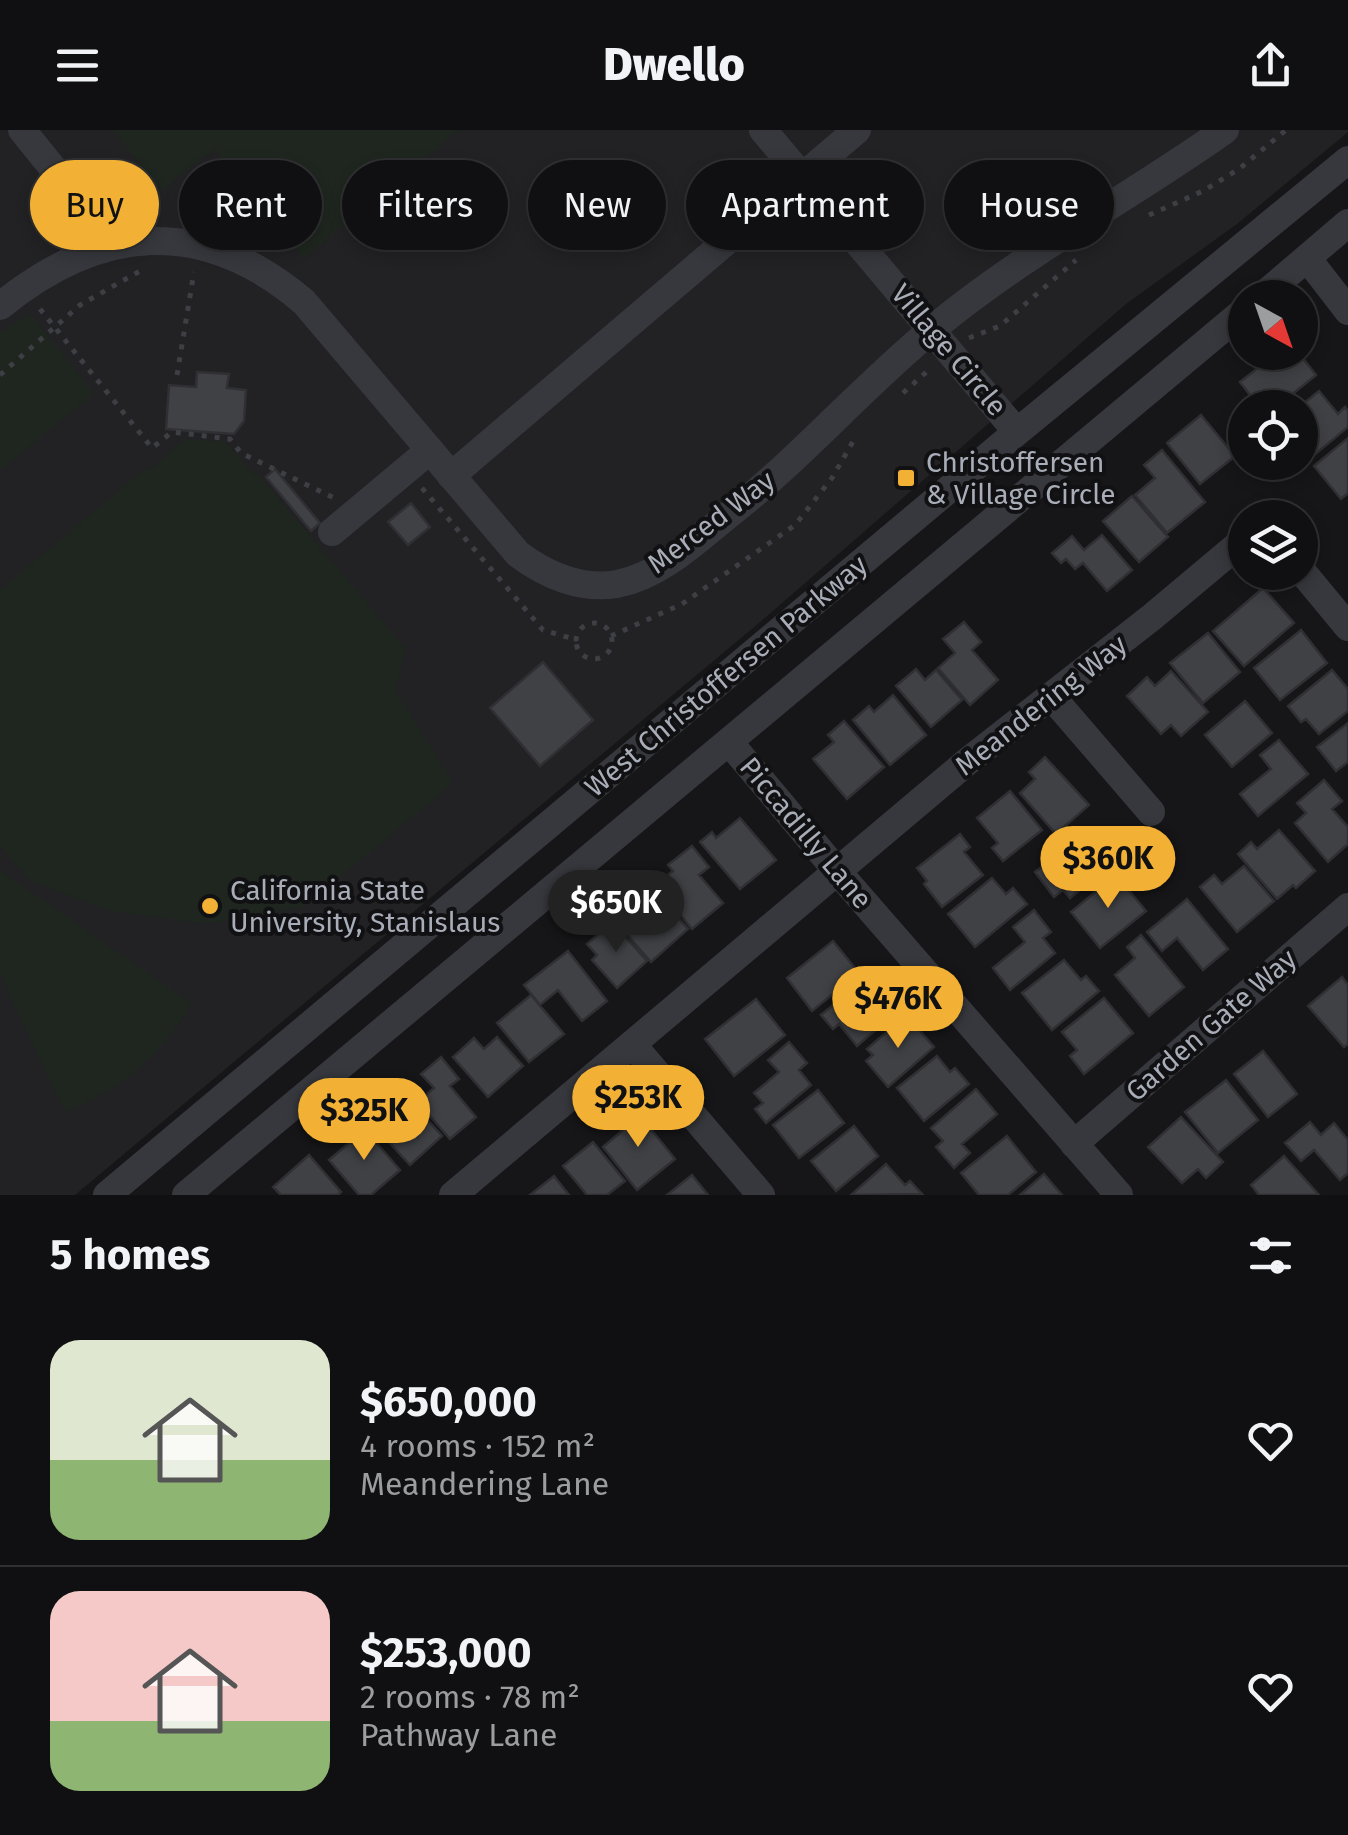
<!DOCTYPE html>
<meta charset="utf-8">
<style>
body{margin:0;font-family:"Fira Sans",sans-serif;background:#1e1e20;color:#f1f3f6;height:100vh;display:flex;flex-direction:column;font-size:38px;white-space:nowrap}
*{box-sizing:border-box;margin:0}
p{font-size:32px;color:#9c9d9f}
.icon{flex:none;width:55px;height:55px;fill:none;stroke:currentColor;stroke-width:2;stroke-linecap:round;stroke-linejoin:round}
.map{position:relative;height:1065px;overflow:hidden}
.details{display:flex;flex-direction:column;background:#101012;flex:1}
.details>*{flex:none}
.hud{position:absolute;left:30px;top:30px;width:1290px;height:90px;display:flex;gap:20px}
.needle{width:65px;rotate:140deg}
.controls{position:absolute;left:1228px;top:150px;display:grid;gap:20px}
.controls a{display:grid;place-items:center;width:90px;height:90px;border-radius:50%;background:#101012;box-shadow:0 5px 15px #0003,0 0 0 2px #303032;font-size:50px}
.price{position:absolute;translate:-50% -85px;padding:0 22px;border-radius:35px;background:#f2b134;color:#111;font-size:32px;line-height:65px;filter:drop-shadow(0 2px 5px #0008)}
.price::after{content:'';position:absolute;left:50%;top:60px;width:30px;height:22px;margin-left:-15px;background:inherit;clip-path:polygon(0 0,100% 0,50% 100%)}
.price.on{background:#222;color:#fff}
ul{padding:0;list-style:none}
li{display:flex;align-items:center;gap:30px;height:250px;padding:0 50px}
li+li{border-top:2px solid #303032}
li span{display:grid;place-items:center;flex:none;width:280px;height:200px;border-radius:30px;color:#555}
li>.icon{margin-inline-start:auto}
span .icon{width:120px;height:120px;fill:#fffc;stroke-width:1}
li b{font-size:42px}
h2{display:flex;justify-content:space-between;align-items:center;height:120px;padding:0 50px;font-size:42px}
.chip{padding:0 35px;border-radius:45px;background:#101012;box-shadow:0 5px 15px #0003,0 0 0 2px #303032;font-size:35px;line-height:90px}
.chip.on{background:#f2b134;color:#111}
header{display:flex;justify-content:space-between;align-items:center;height:130px;padding:0 50px;background:#101012;font-size:45px;font-weight:800}
.map>svg:first-child{display:block}
</style>
<header><svg class="icon" aria-label="menu" viewBox="0 0 24 24"><path d="M4 6h16M4 12h16M4 18h16"/></svg>Dwello<svg class="icon" aria-label="share" viewBox="0 0 24 24"><path d="M12 15V3M7 8l5-5 5 5M5 13v7h14v-7"/></svg></header>
<div class="map">
<svg width="1348" height="1065" viewBox="0 0 1348 1065">
<rect width="100%" height="100%" fill="#161618"/>
<path fill="#222225" d="M0 0H1348V2L1237 94 1126 174 766 487 75 1065H0Z"/>
<path fill="#1e261f" d="M112 0H459L304 128 214 19 162 61Z
M30 183 94 263 0 341V202Z
M185 310 225 311 254 345 257 343 405 518 396 561 453 653 304 777 207 794 110 781 30 751 0 716V460L146 338 149 341Z
M0 740 192 874C156 929 126 957 65 982L0 845Z"/>
<path fill="#404145" stroke="#303034" stroke-width="2.5" d="M1278 222H1298L1316 245 1275 278H1260L1240 252Z
M197 242 229 244 227 258 246 260 244 291 234 304 166 299 169 255 196 257Z
M1319 261 1338 284 1345 277 1348 281V297L1308 330 1300 321 1298 278Z
M1201 285 1235 326 1200 354 1167 313Z
M1348 308V363L1341 369 1314 336Z
M1162 320 1205 372 1167 403 1135 365 1155 348 1144 335Z
M275 339 320 393 311 401 266 347Z
M1132 366 1168 407 1139 432 1103 391Z
M411 373 430 397 408 415 388 392Z
M1102 405 1132 440 1107 461 1083 433 1075 439 1066 429 1061 433 1052 423 1072 406 1084 420Z
M1263 458 1294 493 1244 536 1213 501Z
M964 492 981 512 972 520 998 550 970 575 938 538 955 523 943 509Z
M1301 500 1327 533 1280 570 1254 538Z
M1208 503 1240 542 1203 573 1170 533Z
M543 532 593 590 540 636 490 578Z
M916 539 925 550 936 540 962 570 931 597 896 556Z
M1332 540 1348 559V581L1319 604 1306 589 1301 592 1288 576Z
M1171 541 1208 582 1181 606 1171 595 1161 604 1127 566 1147 547 1155 556Z
M893 565 926 605 890 635 853 590 869 576 874 582Z
M1245 571 1272 603 1232 637 1205 605Z
M844 591 884 637 847 669 813 629 834 612 828 605Z
M1348 593V632L1336 641 1317 617Z
M1279 610 1308 644 1258 686 1240 664 1271 639 1260 625Z
M1045 627 1089 675 1056 704 1020 663 1035 649 1029 642Z
M1324 650 1342 671 1332 679 1348 697V714L1328 732 1295 693 1306 683 1297 673Z
M1010 661 1042 700 1003 731 992 718 998 713 977 688Z
M740 688 776 730 740 759 700 712 712 702 716 708Z
M1279 700 1315 741 1296 758 1293 755 1277 769 1238 724 1251 712 1257 719Z
M960 704 970 717 964 722 983 745 942 777 924 754 927 751 917 738Z
M1079 708 1104 741 1070 768 1063 760 1054 767 1035 742Z
M692 716 709 737 699 745 723 773 692 799 663 764 668 760 660 751 673 741 668 735Z
M1244 736 1274 771 1237 802 1200 757 1214 745 1222 754Z
M1116 745 1146 781 1100 818 1071 782Z
M992 748 1006 764 1013 758 1027 774 975 817 948 784Z
M654 760 688 799 651 832 617 793Z
M1187 769 1228 819 1203 840 1177 808 1162 821 1147 802Z
M1034 780 1051 802 1043 808 1055 823 1010 860 993 838 1025 812 1013 797Z
M612 792 647 831 617 858 592 830 597 825 587 814Z
M1141 805 1184 857 1149 886 1115 845 1135 828 1127 817Z
M833 811 859 843 812 881 787 848Z
M568 821 607 871 582 891 558 860 540 875 524 855Z
M1064 830 1081 850 1086 846 1099 861 1052 900 1022 863Z
M870 845 899 880 857 916 839 894 833 899 821 885Z
M1342 847 1348 855V914L1344 917 1308 876Z
M531 865 564 904 529 932 497 893Z
M1104 868 1133 903 1084 944 1070 926 1077 920 1062 902Z
M756 869 785 905 734 946 705 909Z
M906 885 934 917 888 957 866 931 873 925 867 919Z
M497 907 523 936 488 967 453 927 474 908 484 919Z
M789 912 807 933 799 940 811 955 766 993 755 979 763 973 754 963 779 942 768 930Z
M1263 921 1297 964 1268 987 1234 944Z
M937 926 950 942 955 938 969 954 924 991 897 958Z
M441 927 459 949 450 956 476 987 450 1009 418 972 434 958 421 944Z
M1226 950 1258 990 1218 1023 1185 982Z
M976 959 997 984 962 1014 970 1023 954 1038 936 1017 943 1011 931 998Z
M818 960 844 993 799 1028 773 995Z
M396 977 406 988 417 978 442 1006 410 1035 375 997Z
M633 977 675 1029 637 1060 603 1017 622 1001 614 992Z
M1181 987 1223 1032 1206 1048 1198 1039 1182 1053 1148 1017Z
M1310 992 1321 1005 1334 993 1348 1010V1043L1340 1050 1314 1020 1301 1031 1285 1013Z
M360 994 400 1040 371 1065H359L329 1030 349 1013 345 1007Z
M854 996 878 1026 836 1061 811 1031Z
M1007 1006 1036 1042 1008 1065H979L961 1043Z
M593 1012 625 1051 607 1065H587L563 1036Z
M309 1025 341 1062 338 1065H281L273 1057Z
M1284 1026 1319 1065H1259L1251 1055Z
M886 1034 905 1055 910 1051 922 1064 851 1065Z
M1044 1044 1062 1065H1020Z
M692 1045 708 1065H667Z
M554 1046 569 1065H530Z"/>
<g fill="none" stroke-linecap="round" stroke-linejoin="round">
<path stroke="#3d3f44" stroke-width="5" stroke-dasharray="5 8" stroke-linecap="butt" d="M1149 85 1203 61 1239 39 1286 0
M40 179 152 318 172 302 230 309 241 323 334 368
M969 208 1000 196 1076 130
M0 245 80 175 140 141
M177 245 194 142
M903 263 932 237
M422 358 543 500 577 510
M576 511a18 18 0 1 1 36 0a18 18 0 1 1-36 0Z
M611 506 682 474 795 395 832 348 855 308"/>
<path stroke="#37383d" stroke-width="28" d="M22 0 115 115
M763 0 1017 302
M1307 128 1348 181
M1260 168 1348 93
M0 176C100 95 202 85 304 172L518 424C546 445 581 460 617 454 661 446 699 408 732 382 804 325 864 255 935 197 1026 122 1129 68 1225 0
M451 346 857 0
M332 402 430 320
M1300 439 1348 497
M1051 566 1151 682
M729 612 837 741 1119 1065
M632 914 761 1065
M1074 1014 1348 777
M107 1065 1017 302 1348 30
M186 1065 1245 180
M453 1065 968 631 1152 487 1245 409"/>
</g>
<g fill="#f2b134" stroke="#111113" stroke-width="4">
<rect x="896" y="338" width="20" height="20" rx="5"/>
<circle cx="210" cy="776" r="10"/>
</g>
<g text-anchor="middle" dominant-baseline="central" stroke-width="8" stroke-linejoin="round" paint-order="stroke">
<g font-size="28" fill="#a8adb8" stroke="#111113">
<text transform="translate(949 220) rotate(50)">Village Circle</text>
<text transform="translate(711 392) rotate(-37)">Merced Way</text>
<text transform="translate(726 546) rotate(-40)">West Christoffersen Parkway</text>
<text transform="translate(1041 575) rotate(-38)">Meandering Way</text>
<text transform="translate(806 703) rotate(50)">Piccadilly Lane</text>
<text transform="translate(1211 895) rotate(-41)">Garden Gate Way</text>
</g>
<g font-size="28" fill="#a8adb8" stroke="#111113" text-anchor="start">
<text x="926" y="332">Christoffersen<tspan x="926" dy="32">&amp; Village Circle</tspan></text>
<text x="230" y="760">California State<tspan x="230" dy="32">University, Stanislaus</tspan></text>
</g>
</g>
</svg>
<div class="controls">
<a><svg class="needle" viewBox="-14 -14 28 28"><path d="M0-13l5 13h-10z" fill="#e53935"/><path d="M0 13l5-13h-10z" fill="#9c9d9f"/></svg></a>
<a><svg class="icon" aria-label="locate" viewBox="0 0 24 24"><circle cx="12" cy="12" r="6"/><path d="M12 2v4M12 18v4M2 12h4M18 12h4"/></svg></a>
<a><svg class="icon" aria-label="layers" viewBox="0 0 24 24"><path d="M12 4l9 5-9 5-9-5zM3 14l9 5 9-5"/></svg></a>
</div>
<b class="price" style="left:1108px;top:781px">$360K</b>
<b class="price on" style="left:616px;top:825px">$650K</b>
<b class="price" style="left:898px;top:921px">$476K</b>
<b class="price" style="left:638px;top:1020px">$253K</b>
<b class="price" style="left:364px;top:1033px">$325K</b>
<div class="hud">
<a class="chip on">Buy</a>
<a class="chip">Rent</a>
<a class="chip">Filters</a>
<a class="chip">New</a>
<a class="chip">Apartment</a>
<a class="chip">House</a>
</div>
</div>
<section class="details">
<h2>5 homes<svg class="icon" aria-label="filters" viewBox="0 0 24 24"><path d="M4 7h16M4 17h16"/><circle cx="9" cy="7" r="2"/><circle cx="15" cy="17" r="2"/></svg></h2>
<ul>
<li><span style="background:linear-gradient(#dfe7d0 60%,#8fb573 0)"><svg class="icon" aria-label="home" viewBox="0 0 24 24"><path d="M3 11l9-7 9 7M6 9v11h12V9"/></svg></span><div><b>$650,000</b><p>4 rooms · 152 m²</p><p>Meandering Lane</p></div><svg class="icon" aria-label="heart" viewBox="0 0 24 24"><path d="M12 20l-8-8c-3-5 5-10 8-4 3-6 11-1 8 4z"/></svg></li>
<li><span style="background:linear-gradient(#f6c9c9 65%,#8fb573 0)"><svg class="icon" aria-label="home" viewBox="0 0 24 24"><path d="M3 11l9-7 9 7M6 9v11h12V9"/></svg></span><div><b>$253,000</b><p>2 rooms · 78 m²</p><p>Pathway Lane</p></div><svg class="icon" aria-label="heart" viewBox="0 0 24 24"><path d="M12 20l-8-8c-3-5 5-10 8-4 3-6 11-1 8 4z"/></svg></li>
</ul>
</section>
